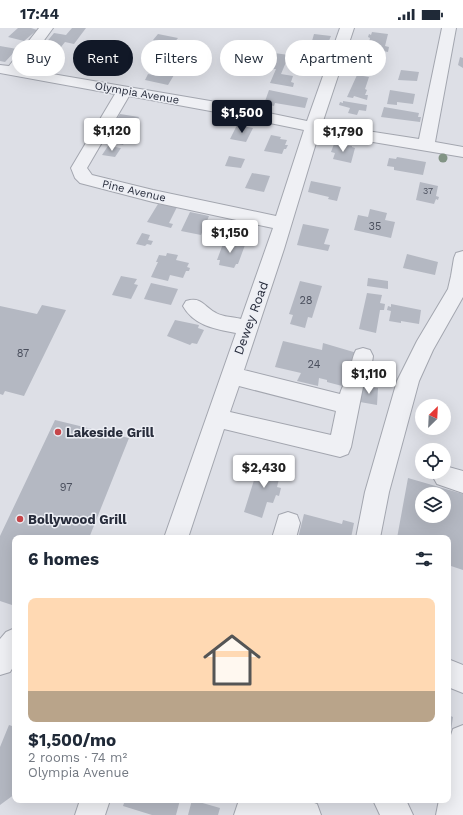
<!DOCTYPE html>
<meta charset="utf-8">
<style>
body{margin:0;font-family:"Work Sans",sans-serif;background:#f2f2f3;color:#1f2937;height:100vh;display:flex;flex-direction:column;font-size:15px;white-space:nowrap}
*{box-sizing:border-box;margin:0}
p{font-size:13px;color:#747a83}
.icon{flex:none;width:22px;height:22px;fill:none;stroke:currentColor;stroke-width:2;stroke-linecap:round;stroke-linejoin:round}
.map{position:relative;flex:1;overflow:hidden}
.sheet{position:absolute;left:12px;top:507px;width:439px;height:268px;display:flex;flex-direction:column;background:#fff;border-radius:8px;box-shadow:0 4px 16px #0002}
.sheet>*{flex:none}
.hud{position:absolute;left:12px;top:12px;width:439px;height:36px;display:flex;gap:8px}
.needle{width:26px;rotate:24deg}
.controls{position:absolute;left:415px;top:371px;display:grid;gap:8px}
.controls a{display:grid;place-items:center;width:36px;height:36px;border-radius:50%;background:#fff;box-shadow:0 4px 16px #0002;font-size:20px}
.price{position:absolute;translate:-50% -34px;padding:0 9px;border-radius:4px;background:#fff;color:#222;font-size:13px;line-height:26px;filter:drop-shadow(0 1px 2px #0008)}
.price::after{content:'';position:absolute;left:50%;top:24px;width:12px;height:9px;margin-left:-6px;background:inherit;clip-path:polygon(0 0,100% 0,50% 100%)}
.price.current{background:#111827;color:#fff}
ul{padding:0;list-style:none}
li{display:grid;align-content:center;gap:8px;height:212px;padding:0 16px}
li+li{border-top:1px solid #e0e1e3}
li span{display:grid;place-items:center;height:124px;border-radius:8px;color:#555}
li>.icon{margin-inline-start:auto}
span .icon{width:72px;height:72px;fill:#fffc;stroke-width:1}
li b{font-size:17px}
h2{display:flex;justify-content:space-between;align-items:center;height:48px;padding:0 16px;font-size:17px}
.pill{padding:0 14px;border-radius:18px;background:#fff;box-shadow:0 4px 16px #0002;font-size:14px;line-height:36px}
.pill.current{background:#111827;color:#fff}
.status{display:flex;justify-content:space-between;align-items:center;height:28px;padding:0 20px;background:#fff;direction:ltr}
.status svg{height:11px;fill:currentColor}
.map>svg:first-child{display:block}
</style>
<div class="status"><b>17:44</b><svg viewBox="0 0 49 12"><path d="M0 12V9h3v3zM5 12V6h3v6zM10 12V3h3v9zM15 12V0h3v12zM26 1h20v11H26zM47 4h2v5h-2z"/></svg></div>
<div class="map">
<svg width="463" height="787" viewBox="0 0 463 787">
<rect width="100%" height="100%" fill="#dddfe6"/>
<path fill="#b4b8c2" fill-rule="evenodd" d="M18 0H31L37 2 24 13 8 9Z
M72 0H86L74 16 65 14 61 19 45 16 54 5 66 7Z
M372 4 388 6 385 18 389 19 388 24 373 21 374 17H376L377 15 369 14 370 10 368 9 369 6 371 7Z
M158 6 178 10 173 16 180 17 176 22 153 17 156 13 153 12Z
M314 6 331 8 328 15 312 13Z
M0 18 17 21 5 34 0 33Z
M45 21 61 24 47 44 30 41Z
M274 25 289 27 281 46 293 48 291 54 294 55 293 59 270 55 276 41H273L274 39 269 38Z
M460 29 463 30V40L458 37Z
M54 36 62 38 57 45 49 43Z
M401 42 419 44 417 53 398 52Z
M155 44 174 47 168 57 145 52 148 46 153 47Z
M357 47 369 49 365 61 367 62 365 67H368L367 72 354 68 353 70 347 69Z
M269 62 308 70 305 80 275 75 274 78 264 76Z
M390 62 415 66 413 76 397 74V77L387 76Z
M343 73 367 77 366 83 359 82 357 87 348 85 350 80 339 77 340 74 343 75Z
M384 79 419 85 418 89H421L420 94 381 89Z
M120 86 139 89 123 117 103 113Z
M237 97 253 100 246 114 230 111Z
M271 107 281 109 280 111 287 112 285 117H288L286 121H284L282 126 264 123Z
M334 116 352 118V119L355 120 351 135 333 131 335 125 331 124Z
M108 118 121 120 115 129 102 127Z
M229 128 245 131 241 140 225 138Z
M397 129 426 134 423 147 394 142V139L387 138 389 130 396 131Z
M252 145 270 148 264 164 245 160Z
M311 153 341 159 337 173 328 171 329 169 308 164Z
M420 154 438 158 436 168 439 169 438 172 436 171 434 176 416 172Z
M158 176 177 179 169 195 173 196 171 200 147 194Z
M370 181 387 185 385 192 395 194 391 210 354 202 358 187 368 189Z
M190 184 209 188 201 207 181 203Z
M303 196 329 201 324 216 330 217 328 223 297 217Z
M142 205 150 207 148 212 153 213 151 217 147 216 145 218 136 216Z
M224 213 245 217 238 236H236L234 240 219 237 220 232H217Z
M167 225 178 227 176 232 189 235 187 239 190 240 189 243H186L183 250 170 247 168 253 151 249 158 234H156L159 227 166 228Z
M407 226 438 234 435 247 403 240Z
M121 248 137 251 134 256 138 257 131 271 112 267Z
M368 250 388 253V261L367 258Z
M300 253 322 258 312 290 308 289 305 300 290 296 293 287 289 286Z
M151 255 178 261 171 277 144 271Z
M367 265 382 267 380 275 385 276 384 282H380L376 305 359 301Z
M391 276 421 282 419 296 401 293V295L389 293 391 283 387 282 388 278 391 279Z
M42 277 66 282 24 368 5 363 3 367 0 366V278L37 286Z
M175 292 199 297 198 300 204 302 197 316 192 315 190 317 167 308Z
M283 313 322 322 323 315 357 325 355 332 352 331 346 359 327 354V352L319 350 318 358 297 353 301 345 275 339Z
M361 358 378 360 377 377 360 374Z
M55 392 129 410 89 510H15V578L0 573V508Z
M260 433 282 439 277 459 281 460 279 468 276 467 273 475 267 474 262 490 244 484Z
M408 450 463 466V542L448 537V510H397ZM422 466H444V488H422Z
M304 486 342 496 343 492 354 495 351 510H298Z
M448 687 453 689 449 716H448Z
M9 697 15 699V766L0 777V719Z
M125 772H180L176 787H152L123 778Z
M192 772 220 780 218 787H188Z"/>
<g fill="none" stroke-linecap="round" stroke-linejoin="round">
<defs>
<path id="minor" d="M39 0H53L23 41 216 74 307 93 340 0H354L322 96 419 111 442 0H456L435 114 463 119V129L319 105 284 221 244 342 340 366C342 358 347 352 349 344 352 337 352 329 356 322L363 320 370 322 373 328 370 348 363 359 351 419 348 426 340 429 224 401 188 510H164L236 305C216 301 194 298 183 278L186 273C202 268 204 279 216 285 223 289 234 289 241 291L273 200 153 174 80 155 75 150 71 140 115 66 0 45V37L9 38ZM129 68 216 84 304 102 276 188 153 162 92 147 87 140ZM239 358 336 383 331 407 230 384Z
M463 223V269L433 322 419 353 389 464 380 510H356L365 464 397 353 417 313 448 261 451 248 454 230 456 225Z
M445 438 463 443V465L437 456 433 449 436 444H444Z
M288 484 297 487 300 495 296 510H272L279 487Z
M15 600V636L10 644 0 647V611L6 604Z
M448 631 463 637V665L448 659Z
M463 697V787H436L439 772H448V716L453 701Z
M80 772H110L105 787H75Z
M239 772H306L317 776 321 787H234Z
M373 772H406L413 787H380Z"/>
</defs>
<use href="#minor" stroke="#a3a6af" stroke-width="2"/>
<use href="#minor" fill="#eff0f4" fill-rule="evenodd"/>
</g>
<circle fill="#829485" cx="443" cy="130" r="4.5"/>
<g fill="#c6464a" stroke="#eceef4" stroke-width="1.5">
<circle cx="58" cy="404" r="4"/>
<circle cx="20" cy="491" r="4"/>
</g>
<g text-anchor="middle" dominant-baseline="central" stroke-width="3" stroke-linejoin="round" paint-order="stroke">
<g font-size="9" fill="#4a4f5d">
<text x="428" y="163">37</text>
</g>
<g font-size="11" fill="#272c3b" stroke="#eceef4">
<text transform="translate(137 65) rotate(10)">Olympia Avenue</text>
<text transform="translate(134 163) rotate(13)">Pine Avenue</text>
</g>
<g font-size="11" fill="#4a4f5d">
<text x="375" y="198">35</text>
<text x="306" y="272">28</text>
<text x="23" y="325">87</text>
<text x="314" y="336">24</text>
<text x="66" y="459">97</text>
</g>
<g font-size="13" fill="#272c3b" stroke="#eceef4">
<text transform="translate(251 290) rotate(-70)">Dewey Road</text>
</g>
<g font-size="13" font-weight="bold" fill="#272c3b" stroke="#eceef4" text-anchor="start">
<text x="66" y="404">Lakeside Grill</text>
<text x="28" y="491">Bollywood Grill</text>
</g>
</g>
</svg>
<div class="controls">
<a><svg class="needle" viewBox="-14 -14 28 28"><path d="M0-13l5 13h-10z" fill="#e53935"/><path d="M0 13l5-13h-10z" fill="#747a83"/></svg></a>
<a><svg class="icon" aria-label="locate" viewBox="0 0 24 24"><circle cx="12" cy="12" r="6"/><path d="M12 2v4M12 18v4M2 12h4M18 12h4"/></svg></a>
<a><svg class="icon" aria-label="layers" viewBox="0 0 24 24"><path d="M12 4l9 5-9 5-9-5zM3 14l9 5 9-5"/></svg></a>
</div>
<b class="price current" style="left:242px;top:106px">$1,500</b>
<b class="price" style="left:112px;top:124px">$1,120</b>
<b class="price" style="left:343px;top:125px">$1,790</b>
<b class="price" style="left:230px;top:226px">$1,150</b>
<b class="price" style="left:369px;top:367px">$1,110</b>
<b class="price" style="left:264px;top:461px">$2,430</b>
<div class="hud">
<a class="pill">Buy</a>
<a class="pill current">Rent</a>
<a class="pill">Filters</a>
<a class="pill">New</a>
<a class="pill">Apartment</a>
</div>
<section class="sheet">
<h2>6 homes<svg class="icon" aria-label="filters" viewBox="0 0 24 24"><path d="M4 7h16M4 17h16"/><circle cx="9" cy="7" r="2"/><circle cx="15" cy="17" r="2"/></svg></h2>
<ul>
<li><span style="background:linear-gradient(#ffd9b3 75%,#b9a48a 0)"><svg class="icon" aria-label="home" viewBox="0 0 24 24"><path d="M3 11l9-7 9 7M6 9v11h12V9"/></svg></span><div><b>$1,500/mo</b><p>2 rooms · 74 m²</p><p>Olympia Avenue</p></div></li>
</ul>
</section>
</div>
